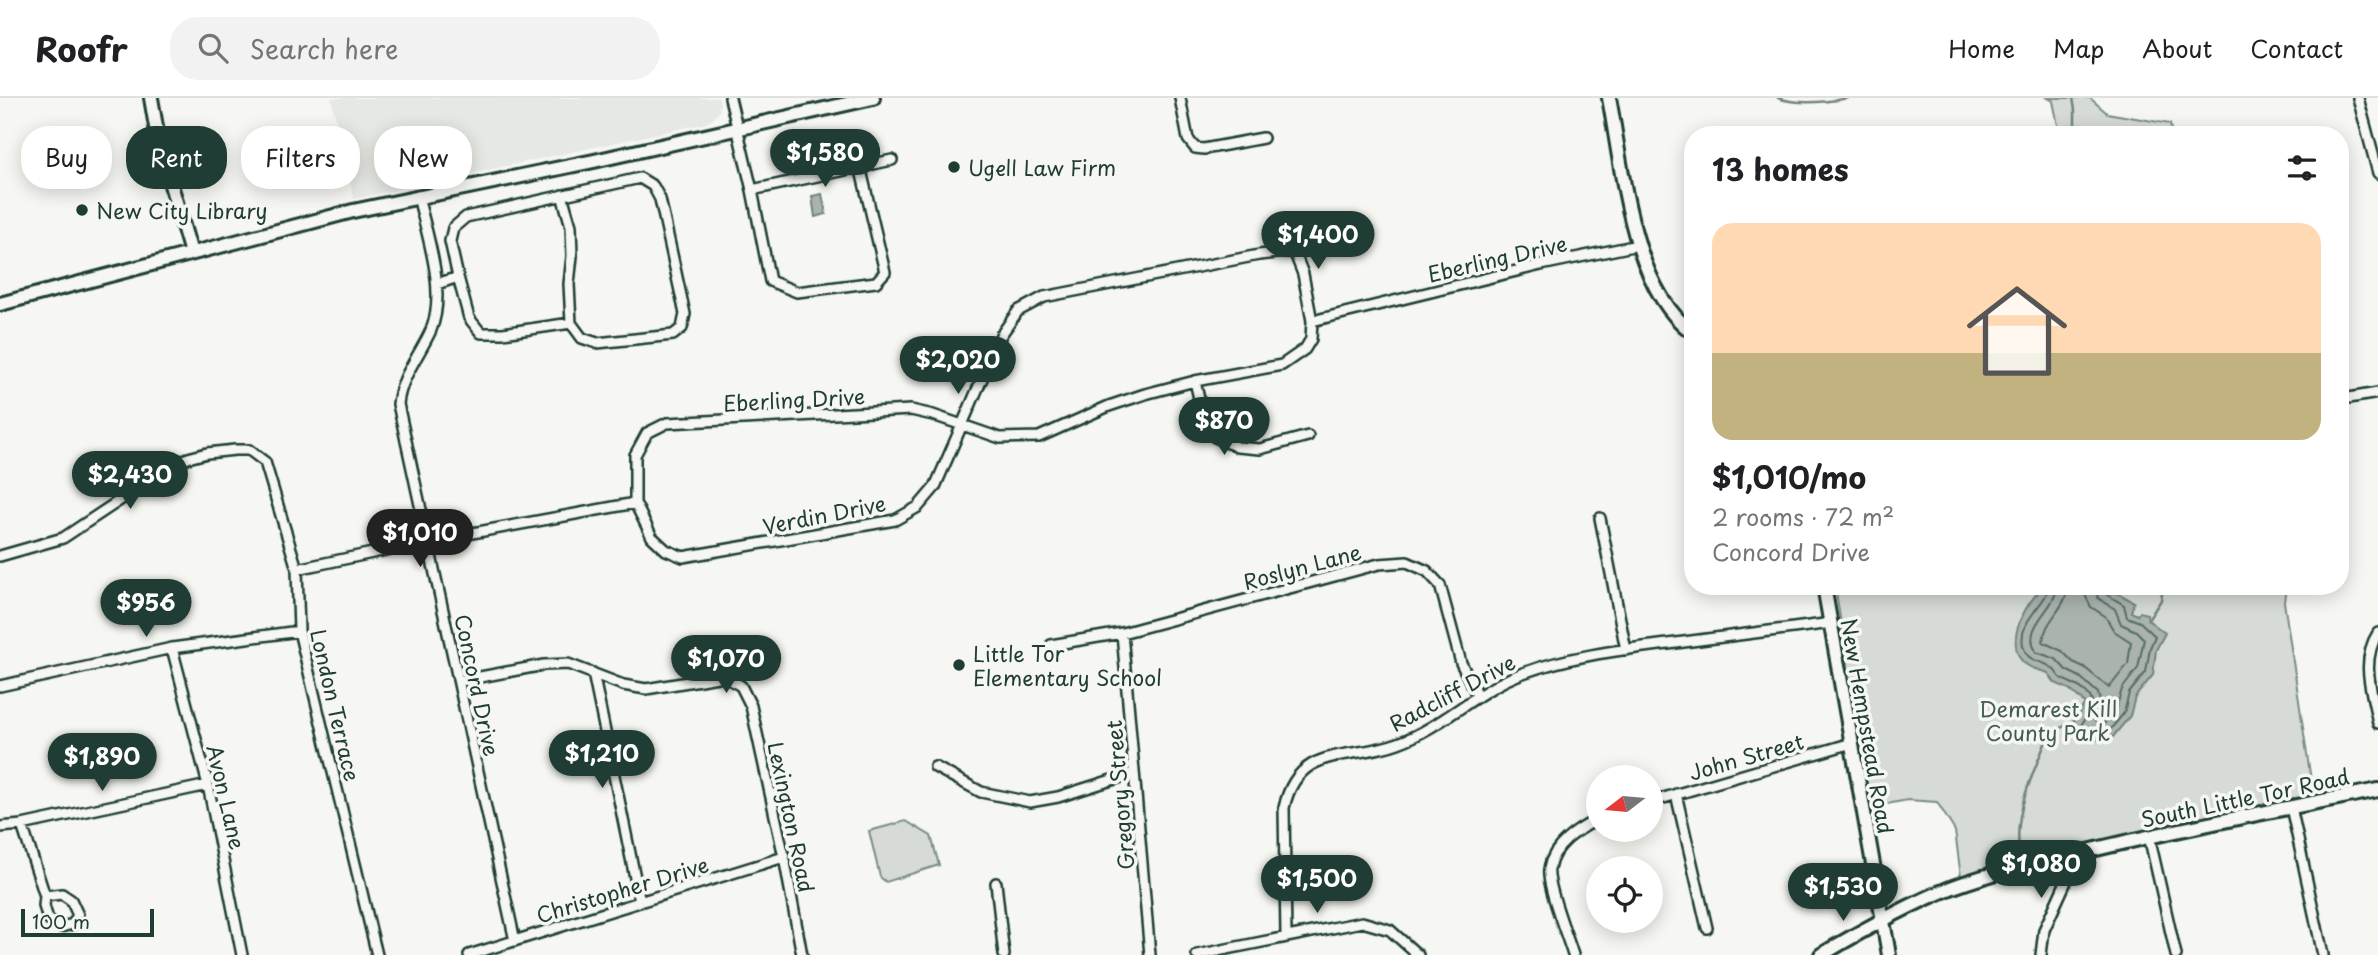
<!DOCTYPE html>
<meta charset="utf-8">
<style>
body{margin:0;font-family:"Playpen Sans",sans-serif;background:#f2f2f2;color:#202124;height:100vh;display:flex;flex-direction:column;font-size:26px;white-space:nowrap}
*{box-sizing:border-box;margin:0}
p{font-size:23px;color:#757577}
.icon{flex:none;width:38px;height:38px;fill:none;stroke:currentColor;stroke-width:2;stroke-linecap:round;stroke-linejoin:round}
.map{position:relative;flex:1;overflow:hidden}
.side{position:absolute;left:1684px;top:28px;width:665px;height:469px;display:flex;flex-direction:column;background:#fff;border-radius:28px;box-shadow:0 4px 18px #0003}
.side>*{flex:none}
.top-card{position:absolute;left:21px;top:28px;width:665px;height:63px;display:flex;gap:14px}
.needle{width:46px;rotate:254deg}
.tools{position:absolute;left:1586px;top:667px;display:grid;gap:14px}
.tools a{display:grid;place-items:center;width:77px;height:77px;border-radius:50%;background:#fff;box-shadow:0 4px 18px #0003;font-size:35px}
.scale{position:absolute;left:21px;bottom:18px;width:133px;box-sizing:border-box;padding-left:7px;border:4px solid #1f3d34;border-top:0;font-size:19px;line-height:24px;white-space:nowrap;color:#1f3d34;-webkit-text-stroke:5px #f6f6f2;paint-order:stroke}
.price{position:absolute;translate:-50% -60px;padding:0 16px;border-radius:24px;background:#1f3d34;color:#fff;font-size:23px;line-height:46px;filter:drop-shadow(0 2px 4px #0008)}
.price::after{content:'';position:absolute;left:50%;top:42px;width:21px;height:16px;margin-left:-10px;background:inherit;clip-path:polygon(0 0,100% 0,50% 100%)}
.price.current{background:#222;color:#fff}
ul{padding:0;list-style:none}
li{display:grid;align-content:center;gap:14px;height:371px;padding:0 28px}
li+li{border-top:2px solid #e0e0e0}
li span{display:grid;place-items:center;height:217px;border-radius:21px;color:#555}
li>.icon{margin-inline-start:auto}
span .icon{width:126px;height:126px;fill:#fffc;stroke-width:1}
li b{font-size:30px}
h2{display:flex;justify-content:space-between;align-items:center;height:84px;padding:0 28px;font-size:30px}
.chip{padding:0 24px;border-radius:28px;background:#fff;box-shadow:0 4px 18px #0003;font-size:24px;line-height:63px}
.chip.current{background:#1f3d34;color:#fff}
header{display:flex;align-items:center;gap:42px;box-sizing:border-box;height:98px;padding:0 35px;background:#fff;border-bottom:2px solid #e0e0e0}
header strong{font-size:33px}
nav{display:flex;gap:38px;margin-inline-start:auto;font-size:24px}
.search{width:490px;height:63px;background:#f2f2f2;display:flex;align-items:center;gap:18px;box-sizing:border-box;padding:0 24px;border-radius:28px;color:#757577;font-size:26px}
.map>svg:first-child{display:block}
</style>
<header>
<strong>Roofr</strong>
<div class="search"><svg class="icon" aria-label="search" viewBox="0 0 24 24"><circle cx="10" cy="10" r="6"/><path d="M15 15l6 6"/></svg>Search here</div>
<nav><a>Home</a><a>Map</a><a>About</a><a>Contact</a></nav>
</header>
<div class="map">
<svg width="2378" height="857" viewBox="0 0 2378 857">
<rect width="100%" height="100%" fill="#f6f6f2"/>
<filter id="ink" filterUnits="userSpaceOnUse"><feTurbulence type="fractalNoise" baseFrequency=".0143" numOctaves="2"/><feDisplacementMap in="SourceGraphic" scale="14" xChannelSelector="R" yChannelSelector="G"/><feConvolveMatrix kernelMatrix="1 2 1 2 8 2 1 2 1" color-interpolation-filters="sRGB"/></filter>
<g filter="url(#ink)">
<path fill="#e6e8e4" d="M331 0H718L720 5 719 13 714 20 706 25 354 101Z"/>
<path fill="#d6dbd6" stroke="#7a8c85" stroke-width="2" d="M2048 0H2090L2107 15 2170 26 2172 37H2060L2053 3Z
M1835 488H2286L2284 504 2314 702 1961 779 1955 733 1937 704 1908 702 1870 709Z
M906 723 931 738 939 767 886 784 880 779 869 733Z"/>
<path fill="#aab3ae" stroke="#72847d" stroke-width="2" d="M822 96 826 116 815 119 812 98Z
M2046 488H2105L2134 504 2131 514 2137 517 2140 514 2147 516 2148 522 2165 535 2156 552 2153 577 2135 599 2130 618 2112 640 2097 642 2073 635 2074 623 2085 605 2069 591 2055 585 2048 575C2040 572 2030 571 2023 564 2004 544 2026 501 2046 488Z"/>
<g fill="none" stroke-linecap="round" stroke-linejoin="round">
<path stroke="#576c65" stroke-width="2" d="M2049 488C2047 506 2018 522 2023 547 2027 565 2039 561 2051 569 2056 572 2057 578 2062 581 2071 585 2090 592 2092 604 2093 611 2083 621 2081 628L2097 635 2109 633 2124 615 2129 595 2146 574 2150 550 2155 538 2140 524 2127 519 2124 507 2106 496 2104 488
M2057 488C2056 512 2021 527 2036 554L2056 561 2066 572 2080 579 2098 595 2101 607 2094 622 2098 626 2105 625 2116 611 2122 591 2138 570 2144 541 2136 533 2121 526 2115 511 2098 500 2095 488
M2068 488C2067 510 2044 522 2043 544L2062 553 2073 564 2084 569 2109 590 2128 566 2131 544 2114 533 2105 518 2091 509 2086 499 2084 488"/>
<path stroke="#72847d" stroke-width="2.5" d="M1778 0C1798 7 1827 4 1848 0
M2073 0 2075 12V37
M2148 522 2161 502 2163 488
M2019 750C2014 712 2035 671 2049 636L2074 623"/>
<defs>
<path id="street" d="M730 0 752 92 770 183 797 194 876 184 885 174 860 68
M1180 0 1188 41 1195 50 1204 51 1263 40
M2358 0 2378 75
M752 92 892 62
M562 97 571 128 572 158 569 186 571 225
M418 98C427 138 447 193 431 232 420 257 401 278 398 306L515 843
M1293 128 1294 153 1303 176 1312 223
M1294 153 1259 157 1044 199 1018 213 1001 237 935 389 918 409 895 422 683 459 666 452 652 439 635 405V357L647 335 667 325 911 312 933 317 1000 340 1039 339 1109 308 1145 296 1195 283 1282 267 1305 251 1311 241 1312 223 1541 167 1638 147
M437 186 458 179 469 220 481 235H503L571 225 582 240 597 245 673 237 682 230 685 216 660 101 653 88 640 80 466 119 453 130 450 143 458 179
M1195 283 1204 323 1215 339 1237 349 1260 351 1308 338
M2340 299 2349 300 2378 295
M1600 420 1626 552
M0 458 63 440 170 369 188 360 207 355 235 352H249L265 364 297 471 299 533 377 857
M297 471 429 443 635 405
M1122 535 1150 857
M2378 535C2360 563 2372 594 2378 625
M1051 547 1122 535 1379 466 1407 464 1427 473 1440 487 1461 565 1478 599
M172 550 208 687 242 857
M593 575 640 804
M459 583 544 567 568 566 623 587 646 591 724 578 741 588 751 608 784 759 802 857
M0 588 172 550 299 533
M935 669 981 694 1030 704 1058 699 1134 675
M1676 696 1707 830
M1650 704 1852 645
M2291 709 2323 857
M22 727 45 798 44 808 48 821 61 829 73 826 78 817 71 802 62 796 45 798
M0 729 22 727 208 687
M2149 738 2176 857
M996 785 1004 857
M1286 838 1284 710C1298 645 1350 663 1398 645 1443 629 1478 591 1523 575 1569 558 1620 552 1668 546 1723 539 1777 532 1832 525
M469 857 784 759
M1197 857 1362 824 1390 832 1418 857
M1573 857C1568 840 1546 786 1549 771 1553 747 1577 732 1598 721
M2041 857 2044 832 2079 755"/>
<path id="secondary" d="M151 0 159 46 191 155
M1609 0C1623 72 1631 189 1692 234
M0 206 353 113 594 63 873 0
M1824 488 1889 857
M1821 857C1863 832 1907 807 1953 789 1999 772 2045 763 2092 752 2187 729 2282 711 2378 692"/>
</defs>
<use href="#street" stroke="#1f3d34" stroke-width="14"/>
<use href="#secondary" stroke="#1f3d34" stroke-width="18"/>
<use href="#street" stroke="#f6f6f2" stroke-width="9"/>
<use href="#secondary" stroke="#f6f6f2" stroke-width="12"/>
</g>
</g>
<g fill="#1f3d34" stroke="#f6f6f2" stroke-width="2.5">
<circle cx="954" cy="69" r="7"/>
<circle cx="82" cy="112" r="7"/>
<circle cx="959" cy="567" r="7"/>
</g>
<g text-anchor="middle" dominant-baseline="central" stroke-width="7" stroke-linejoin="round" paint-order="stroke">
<g font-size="21" fill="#1f3d34" stroke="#f6f6f2" text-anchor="start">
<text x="968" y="69">Ugell Law Firm</text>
<text x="96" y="112">New City Library</text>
<text x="973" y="555">Little Tor<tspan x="973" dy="24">Elementary School</tspan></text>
</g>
<g font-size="21" fill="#1f3d34" stroke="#f6f6f2">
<text transform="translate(1497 160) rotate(-13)">Eberling Drive</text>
<text transform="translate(794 301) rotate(-3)">Eberling Drive</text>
<text transform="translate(824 416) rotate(-11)">Verdin Drive</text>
<text transform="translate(1302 468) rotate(-15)">Roslyn Lane</text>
<text transform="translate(478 587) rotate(78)">Concord Drive</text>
<text transform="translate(1452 594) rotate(-28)">Radcliff Drive</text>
<text transform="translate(336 607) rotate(77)">London Terrace</text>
<text transform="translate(1868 628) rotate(80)">New Hempstead Road</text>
<text transform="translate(1746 658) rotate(-16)">John Street</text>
<text transform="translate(1119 697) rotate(-95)">Gregory Street</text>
<text transform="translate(227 699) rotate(77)">Avon Lane</text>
<text transform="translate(2245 699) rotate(-12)">South Little Tor Road</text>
<text transform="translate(792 719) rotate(78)">Lexington Road</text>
<text transform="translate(622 791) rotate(-17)">Christopher Drive</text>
</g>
<g font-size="21" fill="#445d54" stroke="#f6f6f2">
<text x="2048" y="610">Demarest Kill<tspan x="2048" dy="24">County Park</tspan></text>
</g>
</g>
</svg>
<div class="tools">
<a><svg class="needle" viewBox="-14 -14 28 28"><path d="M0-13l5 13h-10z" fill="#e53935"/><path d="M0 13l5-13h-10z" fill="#757577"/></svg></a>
<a><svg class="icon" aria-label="locate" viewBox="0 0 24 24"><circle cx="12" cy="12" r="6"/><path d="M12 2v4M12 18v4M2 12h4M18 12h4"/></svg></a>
</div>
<div class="scale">100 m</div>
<b class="price" style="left:825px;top:91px">$1,580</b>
<b class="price" style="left:1318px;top:173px">$1,400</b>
<b class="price" style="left:958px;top:298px">$2,020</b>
<b class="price" style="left:1224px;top:359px">$870</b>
<b class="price" style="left:130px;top:413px">$2,430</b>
<b class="price current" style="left:420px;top:471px">$1,010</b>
<b class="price" style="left:146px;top:541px">$956</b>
<b class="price" style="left:726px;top:597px">$1,070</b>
<b class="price" style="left:602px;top:692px">$1,210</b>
<b class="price" style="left:102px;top:695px">$1,890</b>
<b class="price" style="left:2041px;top:802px">$1,080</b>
<b class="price" style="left:1317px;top:817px">$1,500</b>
<b class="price" style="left:1843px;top:825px">$1,530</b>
<div class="top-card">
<a class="chip">Buy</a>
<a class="chip current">Rent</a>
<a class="chip">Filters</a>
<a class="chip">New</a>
</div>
<section class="side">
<h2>13 homes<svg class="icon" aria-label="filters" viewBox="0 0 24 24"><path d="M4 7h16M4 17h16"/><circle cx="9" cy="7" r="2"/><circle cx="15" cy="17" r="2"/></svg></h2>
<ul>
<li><span style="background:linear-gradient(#ffd9b3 60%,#c2b280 0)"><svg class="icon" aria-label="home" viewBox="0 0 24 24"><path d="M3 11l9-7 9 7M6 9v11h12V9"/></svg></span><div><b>$1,010/mo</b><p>2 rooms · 72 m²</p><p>Concord Drive</p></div></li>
</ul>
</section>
</div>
